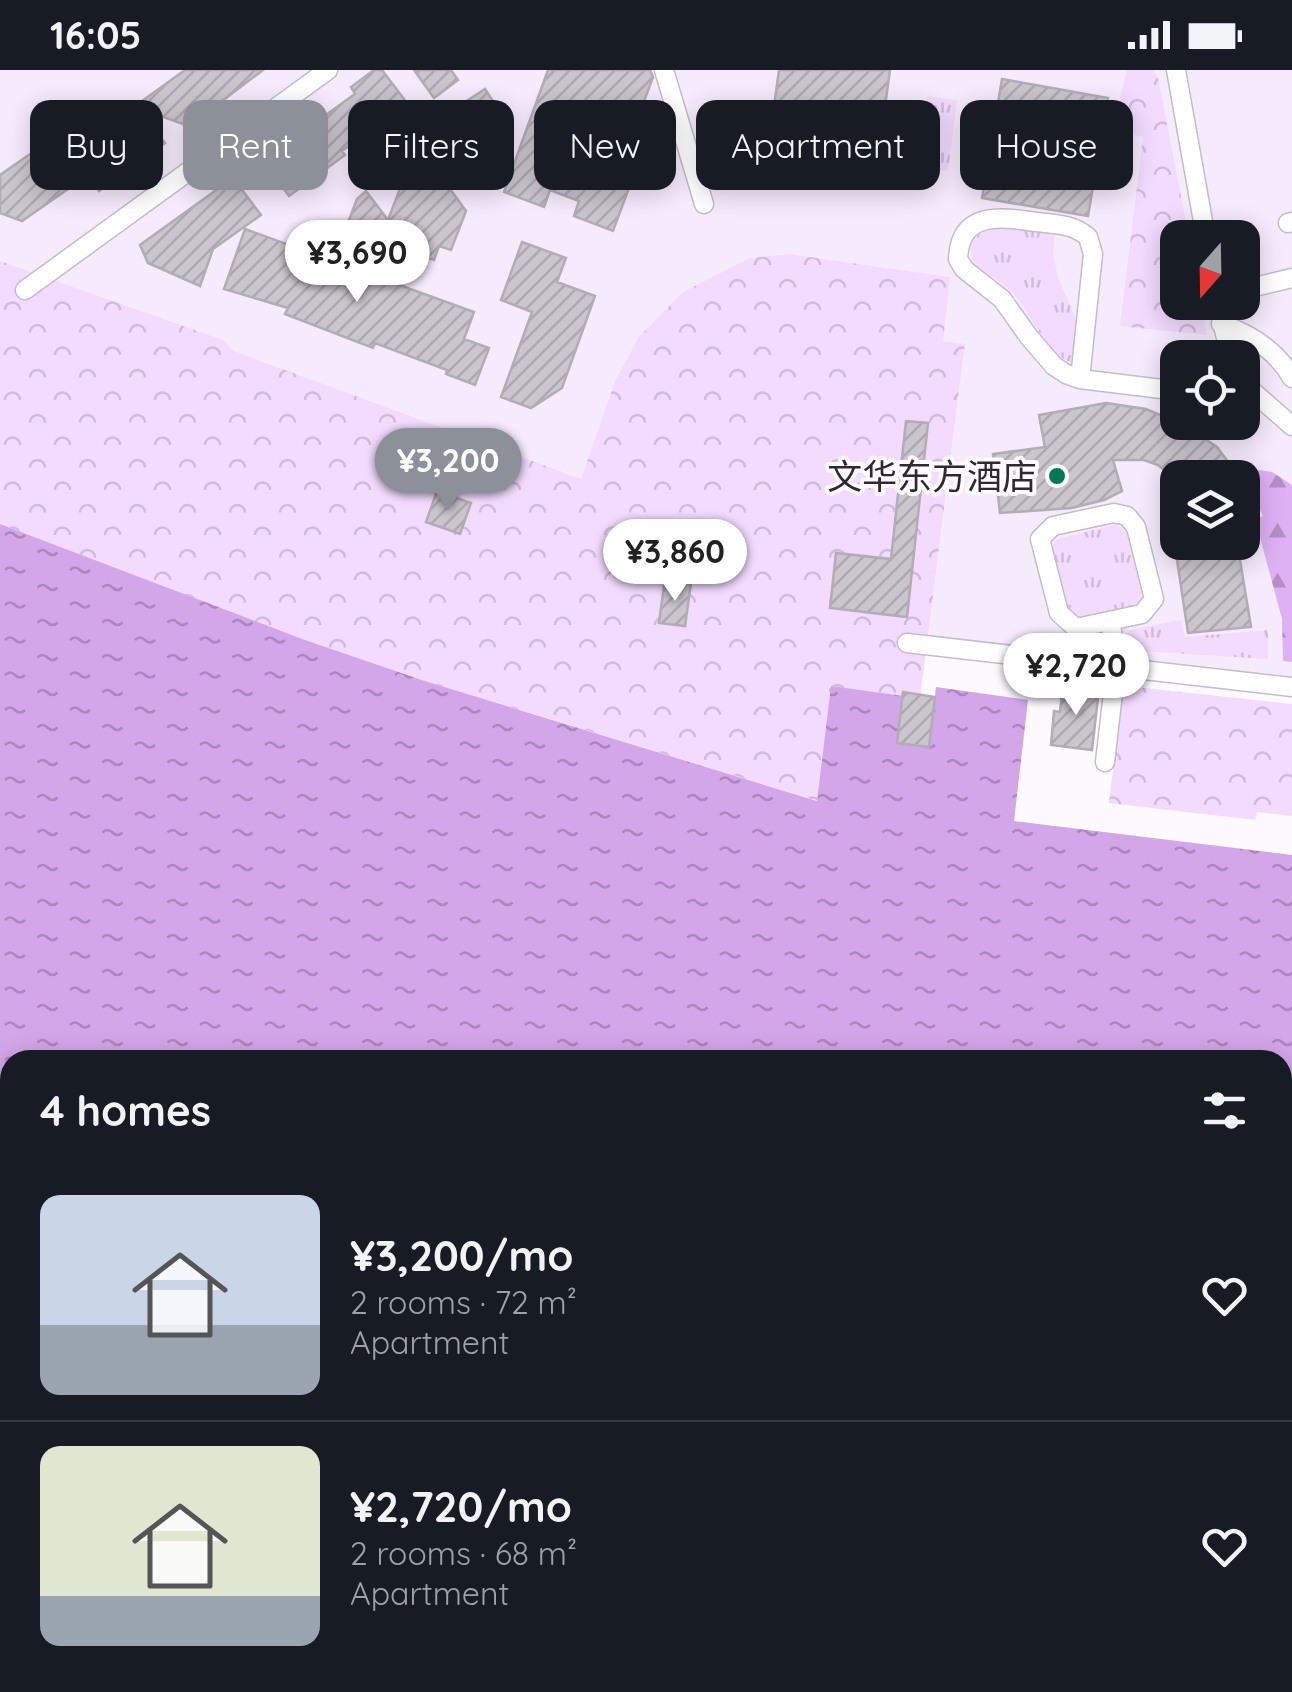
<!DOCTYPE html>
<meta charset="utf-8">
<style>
body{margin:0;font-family:Quicksand,"Noto Sans SC",sans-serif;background:#242831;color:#f1f3f6;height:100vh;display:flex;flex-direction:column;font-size:38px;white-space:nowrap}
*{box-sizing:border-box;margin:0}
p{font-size:32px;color:#9ea1a6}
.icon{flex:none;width:55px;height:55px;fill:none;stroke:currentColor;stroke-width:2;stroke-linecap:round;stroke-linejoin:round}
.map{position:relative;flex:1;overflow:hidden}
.side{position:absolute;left:0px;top:980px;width:1292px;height:642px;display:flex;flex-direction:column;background:#171b24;border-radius:30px 30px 0 0;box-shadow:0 5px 25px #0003}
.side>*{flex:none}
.banner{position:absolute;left:30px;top:30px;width:1232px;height:90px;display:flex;gap:20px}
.needle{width:65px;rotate:200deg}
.buttons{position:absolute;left:1160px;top:150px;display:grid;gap:20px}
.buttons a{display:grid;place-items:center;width:100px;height:100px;border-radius:20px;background:#171b24;box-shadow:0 5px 25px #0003;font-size:50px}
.price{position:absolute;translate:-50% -85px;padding:0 22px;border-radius:35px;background:#fff;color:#222;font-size:32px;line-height:65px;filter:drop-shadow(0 2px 5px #0008)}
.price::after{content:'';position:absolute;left:50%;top:60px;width:30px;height:22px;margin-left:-15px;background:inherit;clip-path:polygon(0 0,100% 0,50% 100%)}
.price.on{background:#8c9099;color:#fff}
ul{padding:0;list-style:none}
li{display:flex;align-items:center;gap:30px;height:250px;padding:0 40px}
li+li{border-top:2px solid #363941}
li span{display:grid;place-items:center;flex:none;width:280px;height:200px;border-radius:20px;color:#555}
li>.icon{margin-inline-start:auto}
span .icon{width:120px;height:120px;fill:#fffc;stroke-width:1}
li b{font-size:42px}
h2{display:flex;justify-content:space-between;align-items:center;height:120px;padding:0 40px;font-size:42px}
.tag{padding:0 35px;border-radius:20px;background:#171b24;box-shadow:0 5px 25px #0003;font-size:35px;line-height:90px}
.tag.on{background:#8c9099;color:#fff}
.status{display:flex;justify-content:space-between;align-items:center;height:70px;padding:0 50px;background:#171b24;direction:ltr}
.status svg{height:28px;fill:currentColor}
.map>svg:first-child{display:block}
</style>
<div class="status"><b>16:05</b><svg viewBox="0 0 49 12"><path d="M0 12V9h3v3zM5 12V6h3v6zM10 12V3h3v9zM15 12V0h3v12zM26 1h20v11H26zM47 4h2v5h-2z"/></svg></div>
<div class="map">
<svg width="1292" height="1622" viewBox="0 0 1292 1622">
<defs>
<pattern id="grass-tufts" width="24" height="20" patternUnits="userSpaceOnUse" patternTransform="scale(2.5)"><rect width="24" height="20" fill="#f2dbfe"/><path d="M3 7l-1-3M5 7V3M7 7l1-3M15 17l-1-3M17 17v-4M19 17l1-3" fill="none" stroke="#d0bcda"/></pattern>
<pattern id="forest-firs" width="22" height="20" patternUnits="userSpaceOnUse" patternTransform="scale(2.5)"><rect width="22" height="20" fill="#deb0f4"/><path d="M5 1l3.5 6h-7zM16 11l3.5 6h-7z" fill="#b48fc6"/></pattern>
<pattern id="park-crowns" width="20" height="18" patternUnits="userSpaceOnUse" patternTransform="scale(2.5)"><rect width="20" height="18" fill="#f2dbfe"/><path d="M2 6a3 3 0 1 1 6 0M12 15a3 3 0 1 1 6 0" fill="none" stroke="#d0bcda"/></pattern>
<pattern id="water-ripples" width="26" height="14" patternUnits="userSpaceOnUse" patternTransform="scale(2.5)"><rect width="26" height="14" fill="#d3a6e9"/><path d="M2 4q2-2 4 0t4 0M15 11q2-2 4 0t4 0" fill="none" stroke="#ab87bd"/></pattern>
<pattern id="building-hatch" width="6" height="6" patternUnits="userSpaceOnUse" patternTransform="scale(2.5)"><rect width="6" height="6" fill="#cbc5ce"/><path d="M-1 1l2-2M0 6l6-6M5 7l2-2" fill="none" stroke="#aea9b1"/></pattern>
</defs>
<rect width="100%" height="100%" fill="#fdfafe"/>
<path fill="#f6ebfc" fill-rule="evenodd" d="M0 0H1166L1196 167 1178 168V232L1208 233 1216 280 1221 287 1178 288V352H1242L1243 324 1275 356 1292 367V609L928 568 965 275 942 271 949 207 789 184 750 188 638 268 615 311 581 410 234 281 222 270 0 191ZM1178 408H1242V472H1178Z
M1187 0H1292V347L1256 313 1238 282 1223 233 1242 232V168L1213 167Z"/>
<path fill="url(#grass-tufts)" d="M927 26 957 30 948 101 919 98Z
M996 154 1055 162 1053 184 1058 208 1078 253 1073 294C1040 280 1034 244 1011 221 1000 210 984 203 973 191 965 172 980 161 996 154Z
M1113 455 1121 457 1127 464 1142 523 1141 531C1126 543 1092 550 1074 547L1068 539 1050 479 1057 469Z
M1181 550 1185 567 1268 560V589L1140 581 1125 571 1129 560Z"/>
<path fill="url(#forest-firs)" d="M1239 397 1272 402 1292 415V592L1283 591 1282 549 1255 449 1263 446Z"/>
<path fill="url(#park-crowns)" d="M1127 0H1153L1158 8 1189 167 1178 168V232L1201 233 1207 265 1120 256 1143 67 1113 60Z
M789 184 950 207 943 271 965 274 914 676 818 731 425 611 305 570 0 454V191L223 270 234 281 581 409 615 311 638 268 683 222 750 188Z
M1107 614 1292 634V746L1257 742 1255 750 1109 733 1113 699 1098 697Z"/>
<path fill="url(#water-ripples)" d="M0 454 305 570 425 611 817 731 831 616 903 626 897 673 929 677 936 617 1028 630 1014 751 1292 785V1622H121L92 1613 1282 1612V990H10V1586L0 1583Z"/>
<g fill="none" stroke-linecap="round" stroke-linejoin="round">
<path stroke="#67317f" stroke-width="2.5" stroke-dasharray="12 10" stroke-linecap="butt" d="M0 1123 10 1127
M0 1223 10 1227
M1282 1399H1292
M1282 1490 1292 1491
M1282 1584 1292 1583
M917 1622 1007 1612"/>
</g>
<path fill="url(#building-hatch)" stroke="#b2acb5" stroke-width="2.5" d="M185 0H263L189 56 149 42 142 31Z
M374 0H382L407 33 342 81 345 85 289 126 259 85 283 68 287 73 355 24 351 17Z
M414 0H451L458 10 434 28Z
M548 0H650L653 7 633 61 648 67 613 161 574 146 579 131 550 120 544 137 504 122 507 114 468 97 470 92 461 88 436 51 485 19 506 51 492 84 514 94Z
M779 0H890L875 110 766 95Z
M1002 9 1108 28 1088 146 982 128Z
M118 49 157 63 165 73 99 121 88 105 22 151 0 143V105L46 73 59 92Z
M426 86 466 141 451 180 439 176 434 190 368 166 364 176 342 168 357 129 366 121 388 150 407 100Z
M233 108 261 145 213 179 200 216 148 193 140 175Z
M245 159 474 242 464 269 489 278 475 315 446 304 447 300 375 273 373 278 285 244 288 238 224 219Z
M522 172 566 188 557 212 595 226 562 318 531 338 501 327 532 242 501 230Z
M1106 333 1146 339 1184 355 1217 377 1240 408H1174L1158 395 1144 390H1113L1122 421 1104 430 1072 438 1000 443 993 384 1045 377 1039 345Z
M906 351 928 353 907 547 830 538 836 483 891 489Z
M1242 411 1257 442 1242 445Z
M437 421 471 433 460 464 426 452Z
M1178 446V472H1237L1251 557 1188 563 1177 490 1162 451Z
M691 513 685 556 659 553 664 516Z
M1063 615 1099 619 1092 680 1051 675 1054 641 1060 642Z
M903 622 935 627 929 677 897 673Z"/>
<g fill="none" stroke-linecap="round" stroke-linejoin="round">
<defs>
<path id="minor" d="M664 0 704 134
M1176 0 1206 168
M1288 153 1292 152
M25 220 328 0
M1242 220 1292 208
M1217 232 1231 288
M1221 254C1250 264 1277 281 1292 308
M1242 307 1251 320 1292 356
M1080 309 1093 184 1088 167C1073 154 1055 154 1036 152 1002 147 960 140 958 189L964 199 1002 229 1029 267 1054 296 1066 304 1080 309 1178 321
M1114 443 1127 446 1136 457 1154 529 1142 544 1076 558 1059 543 1040 469 1053 456Z
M907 573 1292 617
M1105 692 1116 597 1111 553"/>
</defs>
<use href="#minor" stroke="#c3bdc7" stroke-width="21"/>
<use href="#minor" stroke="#fff" stroke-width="18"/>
</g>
<circle fill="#027955" stroke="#fdfafe" stroke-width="4" cx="1057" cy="406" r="10"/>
<g text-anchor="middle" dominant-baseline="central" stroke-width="8" stroke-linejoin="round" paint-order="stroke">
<g font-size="35" fill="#2c2a2d" stroke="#fdfafe" text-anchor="end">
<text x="1037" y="406">文华东方酒店</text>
</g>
</g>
</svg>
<div class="buttons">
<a><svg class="needle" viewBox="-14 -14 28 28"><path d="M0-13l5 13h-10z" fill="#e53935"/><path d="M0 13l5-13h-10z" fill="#9ea1a6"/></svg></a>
<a><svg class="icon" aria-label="locate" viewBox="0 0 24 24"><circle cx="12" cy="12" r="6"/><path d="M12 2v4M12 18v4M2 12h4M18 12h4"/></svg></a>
<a><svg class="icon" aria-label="layers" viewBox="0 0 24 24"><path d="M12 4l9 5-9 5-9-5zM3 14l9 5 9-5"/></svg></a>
</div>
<b class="price" style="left:357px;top:235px">¥3,690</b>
<b class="price on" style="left:448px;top:443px">¥3,200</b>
<b class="price" style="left:675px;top:534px">¥3,860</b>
<b class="price" style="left:1076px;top:648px">¥2,720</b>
<div class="banner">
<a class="tag">Buy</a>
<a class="tag on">Rent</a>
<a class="tag">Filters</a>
<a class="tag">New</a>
<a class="tag">Apartment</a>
<a class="tag">House</a>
</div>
<section class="side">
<h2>4 homes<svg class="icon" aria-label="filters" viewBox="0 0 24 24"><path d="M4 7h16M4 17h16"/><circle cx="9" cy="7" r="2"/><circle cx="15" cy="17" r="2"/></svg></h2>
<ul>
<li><span style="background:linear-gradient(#c9d6e8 65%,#9aa5b1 0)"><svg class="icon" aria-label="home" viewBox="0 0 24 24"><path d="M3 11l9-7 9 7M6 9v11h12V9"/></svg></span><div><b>¥3,200/mo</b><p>2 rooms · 72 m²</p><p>Apartment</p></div><svg class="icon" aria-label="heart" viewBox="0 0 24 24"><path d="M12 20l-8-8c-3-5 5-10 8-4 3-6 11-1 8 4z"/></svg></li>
<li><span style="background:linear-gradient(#dfe7d0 75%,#9aa5b1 0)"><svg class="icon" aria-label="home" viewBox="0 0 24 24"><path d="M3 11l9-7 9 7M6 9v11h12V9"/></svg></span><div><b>¥2,720/mo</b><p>2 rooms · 68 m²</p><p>Apartment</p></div><svg class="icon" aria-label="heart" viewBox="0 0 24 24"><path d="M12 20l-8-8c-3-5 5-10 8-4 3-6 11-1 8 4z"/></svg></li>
</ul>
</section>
</div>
